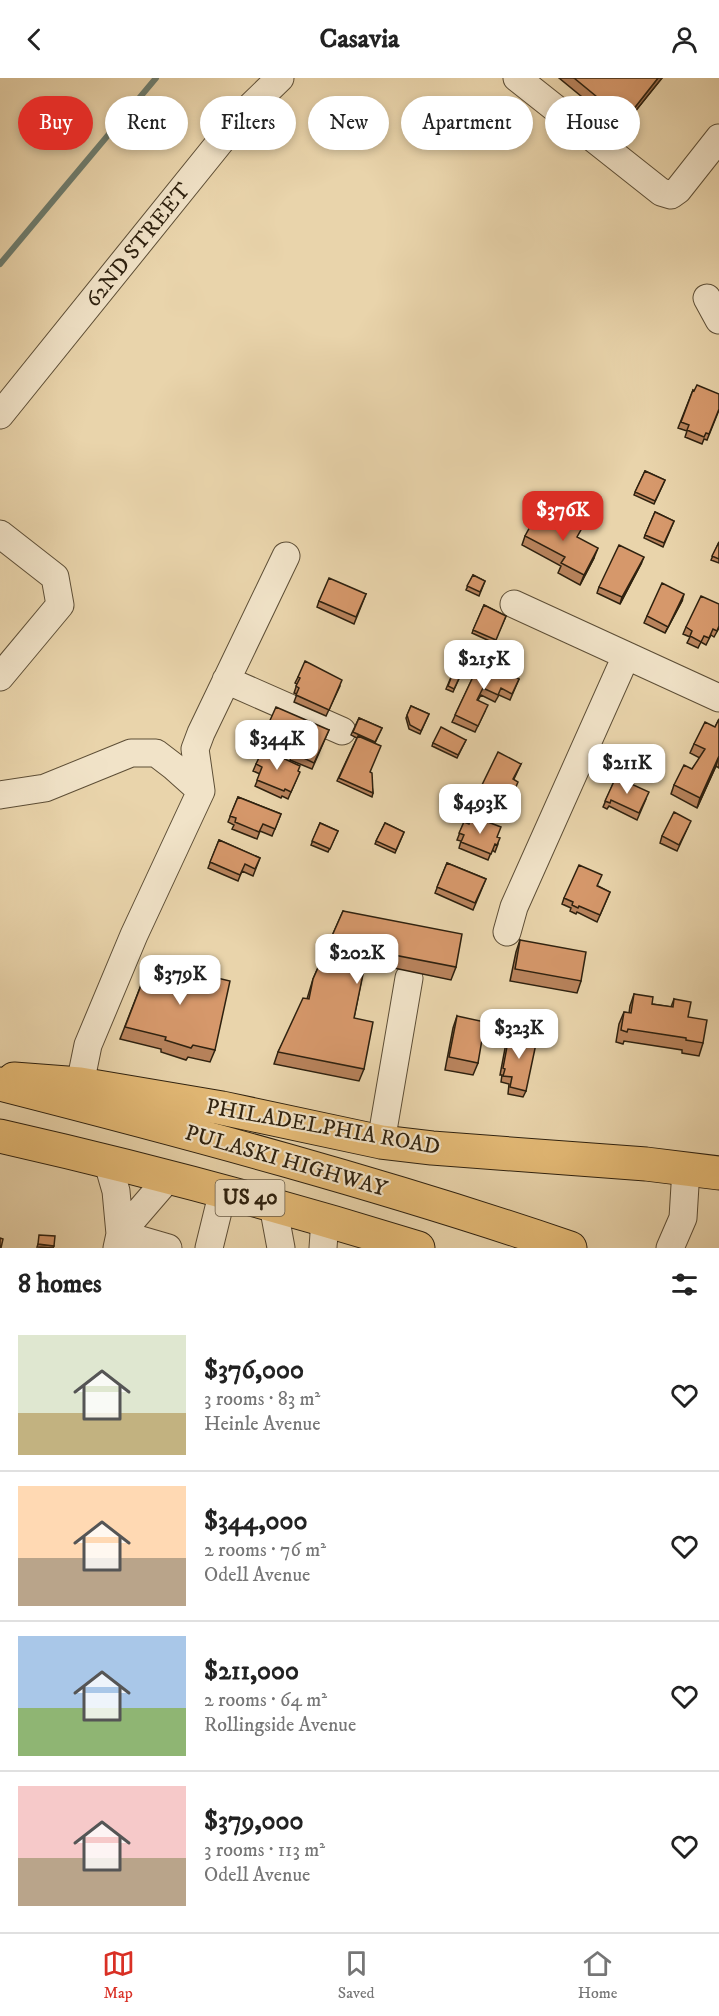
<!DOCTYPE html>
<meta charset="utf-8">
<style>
body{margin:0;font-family:"IM FELL DW Pica",serif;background:#f2f2f2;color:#222;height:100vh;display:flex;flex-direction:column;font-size:22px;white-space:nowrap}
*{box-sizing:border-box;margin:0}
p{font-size:20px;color:#767676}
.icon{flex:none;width:33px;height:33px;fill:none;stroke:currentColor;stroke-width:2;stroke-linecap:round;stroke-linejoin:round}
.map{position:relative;height:1170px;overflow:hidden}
.sheet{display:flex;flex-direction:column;background:#fff;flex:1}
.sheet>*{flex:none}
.guide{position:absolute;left:18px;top:18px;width:684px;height:54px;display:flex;gap:12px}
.price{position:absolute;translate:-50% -51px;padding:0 14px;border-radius:12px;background:#fff;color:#222;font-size:20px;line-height:39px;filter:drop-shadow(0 2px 3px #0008)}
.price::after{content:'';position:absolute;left:50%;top:36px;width:18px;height:14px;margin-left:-9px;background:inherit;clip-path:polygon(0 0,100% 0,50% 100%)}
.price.selected{background:#d93025;color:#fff}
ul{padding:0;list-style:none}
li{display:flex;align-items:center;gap:18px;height:150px;padding:0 18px}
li+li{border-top:2px solid #e0e0e0}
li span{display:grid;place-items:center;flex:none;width:168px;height:120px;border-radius:0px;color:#555}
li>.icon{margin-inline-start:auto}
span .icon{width:72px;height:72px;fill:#fffc;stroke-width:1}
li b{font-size:26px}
h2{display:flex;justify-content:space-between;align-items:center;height:72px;padding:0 18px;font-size:26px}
.pill{padding:0 21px;border-radius:27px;background:#fff;box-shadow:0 3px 9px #0003;font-size:21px;line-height:54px}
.pill.selected{background:#d93025;color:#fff}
header{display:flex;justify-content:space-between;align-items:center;height:78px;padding:0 18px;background:#fff;font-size:27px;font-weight:700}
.dock{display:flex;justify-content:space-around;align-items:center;height:84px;border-top:2px solid #e0e0e0;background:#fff;font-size:16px;color:#767676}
.dock a{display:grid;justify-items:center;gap:3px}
.dock .selected{color:#d93025}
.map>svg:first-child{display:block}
</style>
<header><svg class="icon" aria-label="back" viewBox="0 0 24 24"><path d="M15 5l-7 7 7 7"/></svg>Casavia<svg class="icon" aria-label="person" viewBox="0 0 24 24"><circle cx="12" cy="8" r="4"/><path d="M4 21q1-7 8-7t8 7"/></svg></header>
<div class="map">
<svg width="719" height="1170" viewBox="0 0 719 1170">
<rect width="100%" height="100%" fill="#e9d4ab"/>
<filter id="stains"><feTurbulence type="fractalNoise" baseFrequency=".00333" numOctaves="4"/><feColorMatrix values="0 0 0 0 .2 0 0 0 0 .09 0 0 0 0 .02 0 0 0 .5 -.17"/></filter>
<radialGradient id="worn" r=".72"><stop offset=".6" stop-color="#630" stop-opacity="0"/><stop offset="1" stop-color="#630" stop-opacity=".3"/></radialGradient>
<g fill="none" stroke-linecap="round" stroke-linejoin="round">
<path stroke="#6d7c6e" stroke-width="6" d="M0 186 156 0"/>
<defs>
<path id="minor" d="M517 0 661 114 671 117 678 112 719 60
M707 220 719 242
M0 337 241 38 280 0
M0 456 55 499 60 527 0 599
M514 526 719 620
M226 602 342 653
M0 717 45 710 131 675H156L173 688 201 713
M507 854 514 829 626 578
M80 1006 88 967 134 857 201 713 195 671 201 655 286 478
M381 1064 409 900
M107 1082 116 1113 120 1156 170 1098
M273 1127 281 1170
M117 1170 120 1156 168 1170
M209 1170 223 1113
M323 1170 325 1141
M670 1170 683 1140 686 1091"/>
<path id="major" d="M14 1001 80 1006 222 1030 381 1064 432 1070 646 1086 719 1095"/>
<path id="highway" d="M0 1006C192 1055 382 1106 570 1170
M0 1058C141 1090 280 1127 418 1170"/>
</defs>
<use href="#minor" stroke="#5d4e36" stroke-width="29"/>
<use href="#major" stroke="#2e210f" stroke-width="35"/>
<use href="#highway" stroke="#2e210f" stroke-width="35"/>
<use href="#minor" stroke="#f1e3c8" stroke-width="27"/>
<use href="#major" stroke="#e4ba76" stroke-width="33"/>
<use href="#highway" stroke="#e4ba76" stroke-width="33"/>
</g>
<path fill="#b8835c" stroke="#2e210f" stroke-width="1.5" d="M559 0H662L621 51Z
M693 312 719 332 707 362 704 361 702 366 685 359 687 353 678 350Z
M645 393 665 402 654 426 634 417Z
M655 434 674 443 663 469 644 460Z
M525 458 578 460 594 480 580 507 558 495 561 488 522 467Z
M719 464V485L711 482Z
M641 486 620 526 597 515 599 509Z
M473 497 485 503 479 518 466 512Z
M366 516 354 546 317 529 319 523Z
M682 523 665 555 644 545 647 538Z
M484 527 506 538 494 565 472 555Z
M686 549 719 550 714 559 711 557 706 567 701 564 698 570 687 565 690 559 683 556Z
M481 582 519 601 510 622 499 617 495 624 481 617 478 622 485 633 475 654 452 644Z
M454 592 461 596 453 614 446 611Z
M298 599 340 608 326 638 294 624 297 616 294 615 297 606 295 605Z
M411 628 429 636 420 656 409 651 406 640Z
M359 640 382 650 375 665 370 694 373 715 372 719 337 703 357 660 351 657Z
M719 641V690L716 688 697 730 671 716 674 707 692 691 700 680 690 675 694 666 715 649Z
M267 649 329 652 312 691 290 682 295 671 271 661 272 659 265 656Z
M466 662 457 680 432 668 433 665Z
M256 686 298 693 297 700 288 721 282 718 281 720 255 708 260 696 253 693Z
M521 686 514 701 516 710 513 717 508 715 502 727 478 715 481 709Z
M616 699 646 721 637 742 609 728 607 731 603 729Z
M238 719 281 736 272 758 260 753 257 761 232 751 234 747 228 744Z
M464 744 497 759 498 766 495 774 492 772 488 782 459 770 461 763 457 762Z
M320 745 338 753 328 774 311 767Z
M385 745 404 754 395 775 375 766Z
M688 749 677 773 660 765 662 758Z
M219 762 260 780 253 798 242 793 238 803 208 790Z
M447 785 486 801 473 832 435 815Z
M598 808 610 814 597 844 577 834 576 836 570 833 571 830 562 826 564 820Z
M343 833 456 889 451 902 365 884 354 940 364 991 359 1003 274 986 278 974 307 921 313 901Z
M520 862 581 903 577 915 510 903 516 874Z
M150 884 215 972 210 984 188 979 186 982 161 974V971L120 961Z
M634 916 652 926 671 929 674 921 688 939 703 965 699 978 682 975V972L624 963 623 966 616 964 619 946 624 934 629 935 630 928Z
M457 938 478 985 473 997 445 992 453 950Z
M512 954 526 1013 523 1019 508 1016 509 1006 501 1004 502 997H500L506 965 509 958H510Z"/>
<path fill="#966a4b" stroke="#2e210f" stroke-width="1.5" d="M658 0H662L621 51 625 42Z
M598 470 594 480 580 507 584 497Z
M644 479 641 486 620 526 622 519Z
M684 516 682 523 665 555 668 549Z
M719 678 716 688 697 730 700 720Z
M38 1166 54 1168 53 1170 37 1169Z"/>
<path fill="#d6986b" stroke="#2e210f" stroke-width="1.5" d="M574 0H658L625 42Z
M697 307 719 316V331L709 356 706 355 704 359 687 352 689 347 681 344 693 312 694 313Z
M645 393 665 402 655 423 635 414Z
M655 434 674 443 664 465 645 457Z
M537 436 557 447 562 439 582 450 577 459 598 470 584 497 561 485 565 479 525 458Z
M719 464V481L712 478Z
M619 467 644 479 622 519 599 509Z
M473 497 485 503 480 514 467 508Z
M329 500 366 516 356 539 319 523Z
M662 505 684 516 668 549 647 538Z
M701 518 719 526V548L717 553 713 551 709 560 704 558 701 564 690 558 692 553 686 549Z
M484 527 506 538 496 562 473 552Z
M481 582 519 601 512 616 501 610 498 617 483 610 477 622 488 627 478 648 455 637Z
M305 583 342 602 329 632 296 617 299 610 296 608 300 600 298 599Z
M454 592 461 596 454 611 448 608Z
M411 628 429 636 421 653 410 647 407 637Z
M276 629 329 652 314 685 293 675 297 665 273 654 274 652 267 649Z
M359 640 382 650 375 664 353 654Z
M719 641V678L700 720 674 707 684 687 692 691 705 671 694 666 705 644 715 649Z
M441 649 466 662 458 677 433 665Z
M358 658 381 668 370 694 372 695 373 715 339 700Z
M263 671 300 688 298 693 300 694 291 714 285 711 284 713 257 702 262 689 256 686Z
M498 674 521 686 513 701 518 704 515 711 510 709 504 721 481 709Z
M616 699 649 714 639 735 611 722 610 725 605 723Z
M238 719 281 736 275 751 263 746 259 754 235 744 236 740 230 738Z
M674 734 691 743 679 767 662 758Z
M472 738 501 749 497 759 500 760 497 767 495 766 491 776 461 764 464 757 459 755 464 744 469 746Z
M320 745 338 753 330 771 312 763Z
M385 745 404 754 396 772 376 763Z
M219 762 260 780 255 791 245 786 240 797 210 784Z
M447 785 486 801 475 825 437 809Z
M579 787 602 797 597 808 610 814 600 837 579 828 578 830 572 827 573 824 564 820Z
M343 833 462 856 456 889 368 872 354 940 373 944 364 991 278 974 303 920 309 921 313 901Z
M520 862 586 874 581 903 515 891Z
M150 884 230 903 215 972 193 967 191 970 165 962 166 959 125 949Z
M634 916 653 919 652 926 673 929 674 921 691 924 688 939 707 942 703 965 686 962V960L628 951 627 954 621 952 624 934 631 935Z
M457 938 485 944 478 985 449 979Z
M512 954 530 957 529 959 537 961 526 1013 510 1009 512 999 503 998 505 991 503 990 509 958 511 959Z
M39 1157 55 1158 54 1168 38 1166Z
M0 1160 3 1161 1 1170H0Z"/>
<g text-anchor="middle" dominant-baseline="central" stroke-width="4.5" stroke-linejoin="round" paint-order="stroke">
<rect fill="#f1e3c8" stroke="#685b46" stroke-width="1.5" x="215.5" y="1102" width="69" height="36" rx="4.5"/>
<g font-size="21" font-weight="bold" fill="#2e210f">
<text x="250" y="1120">US 40</text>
</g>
<g font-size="22" fill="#2e210f" stroke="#f1e3c8">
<text transform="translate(138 167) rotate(-51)">62ND STREET</text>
<text transform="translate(323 1049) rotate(10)">PHILADELPHIA ROAD</text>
<text transform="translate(286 1083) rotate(16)">PULASKI HIGHWAY</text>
</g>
</g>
<rect width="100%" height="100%" filter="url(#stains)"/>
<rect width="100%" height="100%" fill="url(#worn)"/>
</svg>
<b class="price selected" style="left:563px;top:464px">$376K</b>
<b class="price" style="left:484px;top:613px">$215K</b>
<b class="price" style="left:277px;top:693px">$344K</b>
<b class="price" style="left:627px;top:717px">$211K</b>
<b class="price" style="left:480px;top:757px">$493K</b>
<b class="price" style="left:357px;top:907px">$202K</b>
<b class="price" style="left:180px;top:928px">$379K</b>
<b class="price" style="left:519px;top:982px">$323K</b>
<div class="guide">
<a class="pill selected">Buy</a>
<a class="pill">Rent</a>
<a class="pill">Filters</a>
<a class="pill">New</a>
<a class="pill">Apartment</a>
<a class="pill">House</a>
</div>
</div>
<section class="sheet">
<h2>8 homes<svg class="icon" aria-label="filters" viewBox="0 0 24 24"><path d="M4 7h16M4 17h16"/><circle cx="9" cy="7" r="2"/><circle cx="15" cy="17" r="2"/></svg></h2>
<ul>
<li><span style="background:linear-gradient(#dfe7d0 65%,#c2b280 0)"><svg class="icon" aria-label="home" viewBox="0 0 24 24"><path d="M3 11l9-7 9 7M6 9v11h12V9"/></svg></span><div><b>$376,000</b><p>3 rooms · 83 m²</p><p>Heinle Avenue</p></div><svg class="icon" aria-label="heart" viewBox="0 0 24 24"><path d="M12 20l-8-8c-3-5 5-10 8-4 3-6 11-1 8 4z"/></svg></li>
<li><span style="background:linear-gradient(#ffd9b3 60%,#b9a48a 0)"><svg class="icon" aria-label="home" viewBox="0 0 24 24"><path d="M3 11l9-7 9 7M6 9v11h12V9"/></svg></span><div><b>$344,000</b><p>2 rooms · 76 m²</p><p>Odell Avenue</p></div><svg class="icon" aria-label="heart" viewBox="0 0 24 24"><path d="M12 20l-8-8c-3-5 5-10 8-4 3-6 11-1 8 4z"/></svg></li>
<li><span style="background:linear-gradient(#a9c7e8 60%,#8fb573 0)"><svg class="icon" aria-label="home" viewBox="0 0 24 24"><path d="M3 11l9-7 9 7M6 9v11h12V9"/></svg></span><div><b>$211,000</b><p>2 rooms · 64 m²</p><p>Rollingside Avenue</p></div><svg class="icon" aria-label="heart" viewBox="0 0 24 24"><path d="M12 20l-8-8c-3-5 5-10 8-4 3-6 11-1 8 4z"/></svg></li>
<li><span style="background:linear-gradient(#f6c9c9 60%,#b9a48a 0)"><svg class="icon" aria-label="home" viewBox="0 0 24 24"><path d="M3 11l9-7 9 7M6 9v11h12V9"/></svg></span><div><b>$379,000</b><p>3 rooms · 113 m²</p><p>Odell Avenue</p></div><svg class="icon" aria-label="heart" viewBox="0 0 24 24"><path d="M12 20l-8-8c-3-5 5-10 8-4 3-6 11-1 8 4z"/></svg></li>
</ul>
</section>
<nav class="dock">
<a class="selected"><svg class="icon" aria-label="map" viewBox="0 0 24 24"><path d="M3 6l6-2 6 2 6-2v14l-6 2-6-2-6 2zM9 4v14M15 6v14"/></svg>Map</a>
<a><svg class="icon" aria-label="saved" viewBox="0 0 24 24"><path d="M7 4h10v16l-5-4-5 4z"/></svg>Saved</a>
<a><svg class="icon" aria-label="home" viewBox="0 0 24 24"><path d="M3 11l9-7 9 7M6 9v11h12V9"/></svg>Home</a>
</nav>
